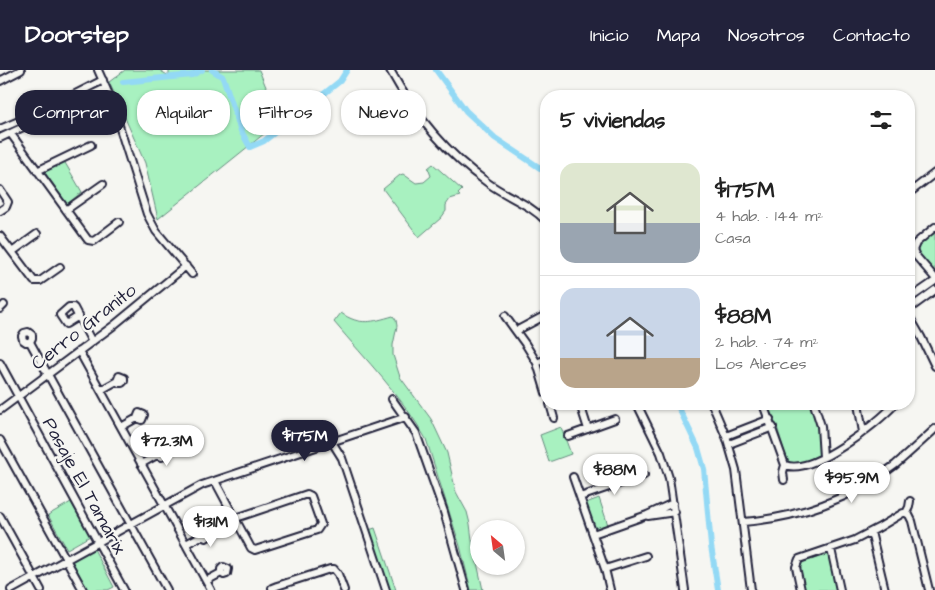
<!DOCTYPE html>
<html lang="es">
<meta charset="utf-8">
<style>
body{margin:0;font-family:"Architects Daughter",sans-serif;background:#f2f2f2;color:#222;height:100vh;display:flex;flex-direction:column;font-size:19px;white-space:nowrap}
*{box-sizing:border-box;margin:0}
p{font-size:16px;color:#767676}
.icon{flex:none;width:28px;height:28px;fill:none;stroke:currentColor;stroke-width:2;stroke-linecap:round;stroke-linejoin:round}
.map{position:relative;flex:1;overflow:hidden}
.panel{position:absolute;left:540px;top:20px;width:375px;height:320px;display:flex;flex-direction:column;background:#fff;border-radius:20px;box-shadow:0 1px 4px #0004}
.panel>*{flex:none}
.guide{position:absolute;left:15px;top:20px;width:450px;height:45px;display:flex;gap:10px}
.needle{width:32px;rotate:331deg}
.controls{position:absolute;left:470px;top:450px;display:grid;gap:10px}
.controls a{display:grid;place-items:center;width:55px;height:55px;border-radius:50%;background:#fff;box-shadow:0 1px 4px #0004;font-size:25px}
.price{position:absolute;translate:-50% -42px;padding:0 11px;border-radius:18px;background:#fff;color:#222;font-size:16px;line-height:32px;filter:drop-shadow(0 1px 2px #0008)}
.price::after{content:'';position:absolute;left:50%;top:30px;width:15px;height:11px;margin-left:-8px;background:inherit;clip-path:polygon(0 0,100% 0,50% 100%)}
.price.selected{background:#22223b;color:#fff}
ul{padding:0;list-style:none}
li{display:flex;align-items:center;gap:15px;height:125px;padding:0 20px}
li+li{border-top:1px solid #e0e0e0}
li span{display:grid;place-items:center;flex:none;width:140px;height:100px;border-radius:15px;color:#555}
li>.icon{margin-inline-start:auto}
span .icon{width:60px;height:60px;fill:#fffc;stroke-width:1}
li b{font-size:21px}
h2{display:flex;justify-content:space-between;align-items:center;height:60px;padding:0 20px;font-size:21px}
.tag{padding:0 18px;border-radius:20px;background:#fff;box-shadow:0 1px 4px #0004;font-size:18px;line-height:45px}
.tag.selected{background:#22223b;color:#fff}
header{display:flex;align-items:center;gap:30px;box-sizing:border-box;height:70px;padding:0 25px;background:#22223b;color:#fff}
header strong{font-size:24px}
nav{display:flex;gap:28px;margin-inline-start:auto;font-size:18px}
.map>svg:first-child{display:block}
</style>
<header>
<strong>Doorstep</strong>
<nav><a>Inicio</a><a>Mapa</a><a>Nosotros</a><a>Contacto</a></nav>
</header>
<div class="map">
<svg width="935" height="520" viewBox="0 0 935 520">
<rect width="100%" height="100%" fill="#f6f6f2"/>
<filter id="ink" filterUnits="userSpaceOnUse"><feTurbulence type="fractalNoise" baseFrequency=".02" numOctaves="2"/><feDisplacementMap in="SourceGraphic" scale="10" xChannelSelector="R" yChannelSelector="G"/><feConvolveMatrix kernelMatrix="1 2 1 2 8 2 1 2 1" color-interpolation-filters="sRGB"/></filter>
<g filter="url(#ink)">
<path fill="#a8f1c0" stroke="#658a7e" d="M125 0H159L169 6V0H259L280 51 158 149 145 93 109 12Z
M64 91 82 122 67 134 44 101Z
M433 94 462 120 458 124 460 126 450 129 446 135V141L441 148 419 167 383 119 400 105 403 104 416 113 424 112 431 106 428 98Z
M935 162V202L916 181 918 176Z
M341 243C360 256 372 252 393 246L396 250 397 256 393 275V285L400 307 431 349 447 383 456 422 467 442 470 454 472 470 483 520H471L460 476 426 369C402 326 366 290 334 252Z
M767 334H811L818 356 820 384 803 392 788 393 777 357Z
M561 357 571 384 549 392 540 365Z
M599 428 608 455 595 459 586 433Z
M71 432 90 466 67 479 48 445Z
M375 458 396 520H390L369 460Z
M94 479 114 517 108 520H88L72 491Z
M829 484 837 520H805L800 501 801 493Z"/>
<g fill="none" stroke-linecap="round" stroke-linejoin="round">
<path stroke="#93d9f5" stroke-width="6" d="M212 0 223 7 241 61 250 77 264 71 330 19 340 11 347 0
M436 0 466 41 495 68 546 102
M123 12 192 5 202 0
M677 334 698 378 704 399 711 476 718 520"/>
<defs>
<path id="minor" d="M98 0 110 27 147 144 156 161 192 204
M390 0C414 44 447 84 488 113 507 127 530 134 546 151
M0 11 21 0
M0 59 44 40 103 10
M11 64 88 170 94 171 119 152
M0 68 106 18
M37 101 91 75
M0 120 8 132 6 137 0 141
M909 123 935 103
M66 140 103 114
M0 166 34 211H40L60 197
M913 180 916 186 935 208
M913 180 916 173 935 157
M12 182 37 164
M909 229 935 211
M0 239 4 235
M909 239 935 220
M79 246 66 254 60 245 69 237H73L74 238 92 272
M505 246 526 275 537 293 546 323
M909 246 921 267 935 296
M516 261 546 245
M30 272H26L23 270 22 266 24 263 28 262 32 265V268L30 272 167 520
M79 281 211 520
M0 293 124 520
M537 293 546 289
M101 320 117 311 119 306 124 308V311L122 313H119L117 311
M392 329 416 363 444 442 466 520
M550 334 554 348
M580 334 588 359
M637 334 661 383 669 408 685 520
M712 334 727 369 736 400 751 520
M763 334 785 395 783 402 784 410
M814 334 821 356 823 387
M858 334 863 362
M0 340 113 256 186 196
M121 357 137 348 139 343 144 345 142 350 137 348
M323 362 332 372 342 388 386 520
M568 366 615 349
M726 366 770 349
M0 370 83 520
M729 374 773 357
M141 394 157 385 159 380 164 382 162 387 157 385
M785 395C812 406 878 353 895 334
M573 407 605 499 610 520
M215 411 251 478 255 480 317 460 321 454 311 426 307 424 236 448
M580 427 644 405
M906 443 909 445 912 451 929 520
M906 443 909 437 910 431
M0 446 41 520
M648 446 675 442
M743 452C797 448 852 429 895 395 909 383 922 371 935 359
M871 462 885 520
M593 464 647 445 673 433
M186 474 201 466 203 460H206L209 462V466L206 468 201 466
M831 479 840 520
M605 499 646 486
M206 511 221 503V499L223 497 228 499 227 504 224 505 221 503
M11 520 202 415 406 347
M273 520 272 518 277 516 330 499H334L338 504 344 520
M801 520 796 497 799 489 855 470 878 458 903 443H906"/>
</defs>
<use href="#minor" stroke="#22223b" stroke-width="10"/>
<use href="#minor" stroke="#f6f6f2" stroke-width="6"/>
</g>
</g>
<g text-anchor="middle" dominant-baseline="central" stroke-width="5" stroke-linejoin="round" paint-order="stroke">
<g font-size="19" fill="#22223b" stroke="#f6f6f2">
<text transform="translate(84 257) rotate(-38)">Cerro Granito</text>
<text transform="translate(84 416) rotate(61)">Pasaje El Tamarix</text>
</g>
</g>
</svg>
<div class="controls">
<a><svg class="needle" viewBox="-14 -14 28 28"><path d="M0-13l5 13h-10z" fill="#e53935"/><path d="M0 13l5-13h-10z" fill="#767676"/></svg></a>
</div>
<b class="price selected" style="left:305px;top:392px">$175M</b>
<b class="price" style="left:167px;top:397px">$72.3M</b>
<b class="price" style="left:615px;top:426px">$88M</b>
<b class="price" style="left:852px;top:434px">$95.9M</b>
<b class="price" style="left:211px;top:478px">$131M</b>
<div class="guide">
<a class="tag selected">Comprar</a>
<a class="tag">Alquilar</a>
<a class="tag">Filtros</a>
<a class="tag">Nuevo</a>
</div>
<section class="panel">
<h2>5 viviendas<svg class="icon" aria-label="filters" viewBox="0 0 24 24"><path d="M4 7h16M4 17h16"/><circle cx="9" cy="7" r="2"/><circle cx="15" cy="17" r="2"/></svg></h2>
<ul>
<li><span style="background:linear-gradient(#dfe7d0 60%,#9aa5b1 0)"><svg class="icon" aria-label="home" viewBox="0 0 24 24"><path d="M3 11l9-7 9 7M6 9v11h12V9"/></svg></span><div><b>$175M</b><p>4 hab. · 144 m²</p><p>Casa</p></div></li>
<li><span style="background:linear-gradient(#c9d6e8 70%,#b9a48a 0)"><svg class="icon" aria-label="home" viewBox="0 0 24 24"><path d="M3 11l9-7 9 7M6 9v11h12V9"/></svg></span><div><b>$88M</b><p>2 hab. · 74 m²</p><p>Los Alerces</p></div></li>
</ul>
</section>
</div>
